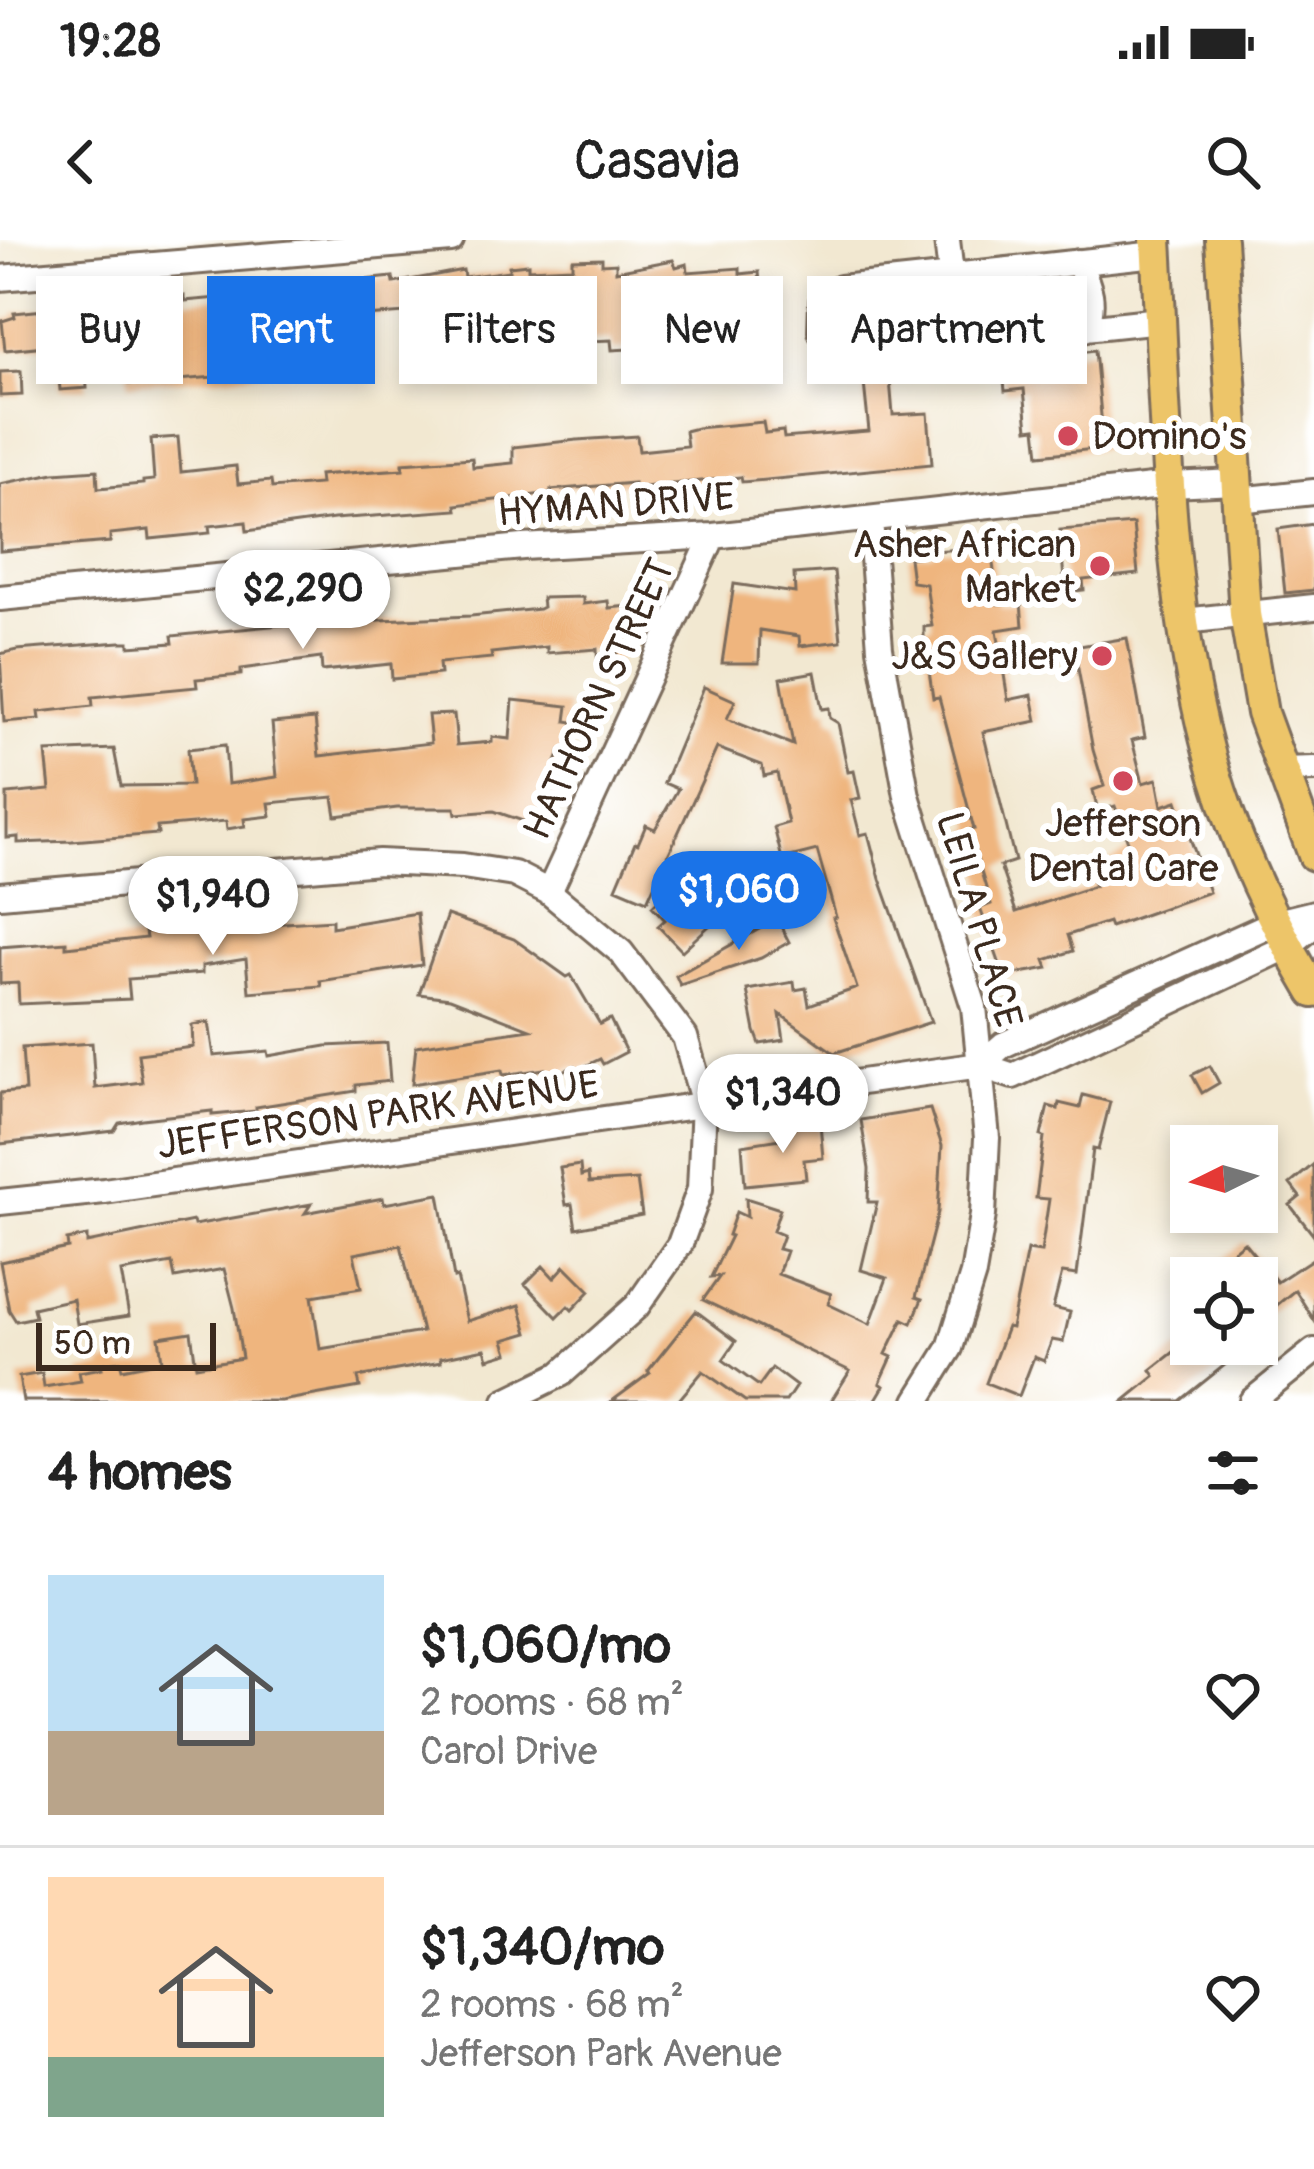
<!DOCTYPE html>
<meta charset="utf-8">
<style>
body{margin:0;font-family:Pangolin,sans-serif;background:#f6f6f6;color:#222;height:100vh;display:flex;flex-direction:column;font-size:45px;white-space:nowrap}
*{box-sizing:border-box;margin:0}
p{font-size:39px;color:#767676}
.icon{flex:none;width:66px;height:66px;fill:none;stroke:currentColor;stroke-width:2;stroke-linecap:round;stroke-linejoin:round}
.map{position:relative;height:1161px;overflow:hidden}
.details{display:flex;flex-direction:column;background:#fff;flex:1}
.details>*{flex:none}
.hud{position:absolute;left:36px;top:36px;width:1242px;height:108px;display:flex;gap:24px}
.needle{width:78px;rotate:265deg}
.buttons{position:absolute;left:1170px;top:885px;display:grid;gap:24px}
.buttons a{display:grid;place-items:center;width:108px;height:108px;border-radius:0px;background:#fff;box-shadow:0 6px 18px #0003;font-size:60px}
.scale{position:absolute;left:36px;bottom:30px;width:180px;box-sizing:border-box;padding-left:12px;border:6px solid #3b2a1e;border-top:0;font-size:33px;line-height:42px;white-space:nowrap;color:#3b2a1e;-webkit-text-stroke:9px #fff;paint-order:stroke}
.price{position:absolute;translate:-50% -102px;padding:0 27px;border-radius:42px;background:#fff;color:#222;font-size:39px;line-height:78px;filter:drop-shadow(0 3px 6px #0008)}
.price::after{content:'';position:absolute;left:50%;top:72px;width:36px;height:27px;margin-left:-18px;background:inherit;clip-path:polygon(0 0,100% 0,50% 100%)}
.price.selected{background:#1a73e8;color:#fff}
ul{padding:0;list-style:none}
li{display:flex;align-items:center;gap:36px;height:300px;padding:0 48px}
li+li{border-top:3px solid #e0e0e0}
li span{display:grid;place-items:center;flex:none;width:336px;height:240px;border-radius:0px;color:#555}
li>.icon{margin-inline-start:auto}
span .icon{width:144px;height:144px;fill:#fffc;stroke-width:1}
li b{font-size:51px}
h2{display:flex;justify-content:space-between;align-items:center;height:144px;padding:0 48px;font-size:51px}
.tag{padding:0 42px;border-radius:0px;background:#fff;box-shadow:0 6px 18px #0003;font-size:42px;line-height:108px}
.tag.selected{background:#1a73e8;color:#fff}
.status{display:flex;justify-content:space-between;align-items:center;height:84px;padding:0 60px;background:#fff;direction:ltr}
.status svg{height:33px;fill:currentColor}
header{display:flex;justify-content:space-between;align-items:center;height:156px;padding:0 48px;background:#fff;font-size:54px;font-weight:600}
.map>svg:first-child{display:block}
</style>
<div class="status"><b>19:28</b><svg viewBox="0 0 49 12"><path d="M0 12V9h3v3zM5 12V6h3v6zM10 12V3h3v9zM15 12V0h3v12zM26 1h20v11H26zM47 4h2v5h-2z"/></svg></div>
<header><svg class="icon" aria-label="back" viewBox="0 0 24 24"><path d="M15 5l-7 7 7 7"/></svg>Casavia<svg class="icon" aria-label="search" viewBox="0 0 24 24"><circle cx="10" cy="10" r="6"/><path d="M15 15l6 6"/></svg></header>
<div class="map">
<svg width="1314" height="1161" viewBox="0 0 1314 1161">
<rect width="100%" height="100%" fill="#fff"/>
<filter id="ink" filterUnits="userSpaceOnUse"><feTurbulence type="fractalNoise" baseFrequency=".00833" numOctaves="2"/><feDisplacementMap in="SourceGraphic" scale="24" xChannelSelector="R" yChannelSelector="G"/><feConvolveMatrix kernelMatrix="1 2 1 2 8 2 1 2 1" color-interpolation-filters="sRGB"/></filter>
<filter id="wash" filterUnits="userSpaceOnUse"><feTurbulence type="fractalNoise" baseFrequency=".004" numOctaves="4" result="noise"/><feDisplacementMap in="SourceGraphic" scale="48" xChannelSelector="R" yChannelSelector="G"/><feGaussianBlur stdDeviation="2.7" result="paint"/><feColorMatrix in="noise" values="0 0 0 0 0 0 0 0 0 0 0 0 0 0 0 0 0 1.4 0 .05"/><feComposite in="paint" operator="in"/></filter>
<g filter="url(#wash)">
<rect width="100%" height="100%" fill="#f2e8d1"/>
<g id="blocks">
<path fill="#efb57e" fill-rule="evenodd" d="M602 18V24L616 23V31L673 20 676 27 687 24 688 32 740 28V34L759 32 765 96H757V106L689 112 687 56 645 60 646 108 612 110 611 100 546 103 543 60 503 64 506 109 474 111 471 67 433 70 435 116 408 118 405 73 366 76 363 123 240 135 129 144 124 99 84 104 87 148 60 150 56 105 5 110 2 81 15 77 14 73 45 70V75L56 76 91 72 90 66H153L152 59 184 56V61L230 57 229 51 248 50 249 55 293 52V49L323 45 324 48 363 46V40L393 37 394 43 463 30 464 37 509 31V26L528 24V29L572 27V19Z
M1064 41 1067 73 978 83 975 50Z
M1069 106 1070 113 1095 110 1104 208 1039 215 1036 188 1028 189 1024 149 1005 151 1002 120 1017 118 1016 112Z
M21 131 22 155 0 156V132Z
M890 140 893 175 928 173 932 224 766 240 742 242 741 237 634 248V243L551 250V253L456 265 457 270 334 279 247 291 246 282 209 286 210 293 150 299 149 290 110 294V302L0 311V244L54 233 97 230 98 248 143 244V241L154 240 151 199 178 197 181 232 236 226 238 244 271 241 272 248 320 244 319 235 403 229V223L472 218 473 227 513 223V207L577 200 637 196 639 211 687 206 685 191 697 188 763 182 765 193 783 191 784 198 869 191 864 143Z
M1133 284 1138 334 1083 340 1084 350 1065 352 1060 290Z
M1314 284V350L1285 353 1278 289Z
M991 307 998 364 1021 363 1023 386 997 390 1008 460 1032 455 1037 481 983 492 1015 621 1000 626 1016 672 1095 646 1090 632 1131 610 1115 566 1098 571 1093 550 1104 546 1093 510 1074 407 1127 398 1145 497 1132 500 1143 543 1157 539 1162 566 1177 561 1209 652 1110 687 1108 682 1068 695 1073 711 1045 720 1048 728 1004 736 980 668 991 664 973 606 969 590 974 589 939 457 933 458 924 398V387L932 386 926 344 912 342 909 318 934 314V311Z
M834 331 841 401 800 406 799 396 760 390 759 423H722L734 344 795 353 794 334Z
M583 357V364L608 361 609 368 629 366 631 410H617V429L598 431 597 409 547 413V407L491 413 492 418 439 423 440 434 392 439 391 424 322 431 321 418 241 429V435L196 439 197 447 92 457 93 466 39 472 40 479 4 482 0 414 17 410 120 402H129V406L173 403 172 396 290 384 471 376 539 369 543 367 542 358Z
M815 432 822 469 829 468 830 478 838 483 848 532 854 531 860 558 851 560 860 595 868 593 880 639 931 782 834 813 780 774 784 800 760 804 755 791 747 750 794 742 795 750 806 748 809 765 857 748 833 678 836 677 817 610 782 619 774 587 788 583 777 533 764 536 762 525 717 508 647 661 616 648 635 603 638 604 646 585 655 589 678 549 664 543 704 447 735 461 727 479 793 505 781 438Z
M513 460 568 466 566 481 573 482 570 511 561 510 544 551 550 554 546 563 553 565 543 588 494 571 456 574 455 568H397L336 576 333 557 269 563 271 576 244 579 245 586 227 589 226 581 157 587 158 594 72 601 18 603V597L7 598V554L50 550 46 512 114 509 121 546 191 545 188 509 225 505 228 544 277 537 272 483 315 479 319 516 431 503 428 475 454 474 457 505 492 502V497L510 499Z
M699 623 735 662 682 711 658 686 665 680 652 666Z
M417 673 422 725 320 741 321 746 249 752 246 719 202 726V733L128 739 130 759 19 764 18 743 0 744V707L66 702V707L146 698 145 692 222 685 220 687 332 680V687Z
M447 675 514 699 567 737 571 735 600 784 610 779 626 812 603 824 600 819 577 830 575 826 549 838 545 829 503 835 502 830 412 844 416 806 530 789 450 758 419 754Z
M777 679 789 702 761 718 680 745 676 736Z
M209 782 214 816 268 811 269 816 326 806 387 803 390 841 356 845V851L256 867V871L212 875V871L142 879 119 883 114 891 0 904V853L25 851 22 808 92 803 95 848 142 842 138 814 193 807 192 785Z
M1210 826 1219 843 1202 853 1192 835Z
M1083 855 1110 862 1098 910 1093 909 1077 1035 1062 1033 1053 1068 1070 1072 1063 1102 1052 1100 1044 1121 1034 1117 1019 1156 986 1143 1007 1087 1011 1088 1027 1010 1041 1012 1049 959 1036 958 1044 897 1041 896 1048 866 1058 869 1059 863 1080 868Z
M930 869 942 906 938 972 916 1057 922 1059 912 1083 903 1079 886 1114 892 1117 880 1143 884 1146 875 1161H831L850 1131 703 1060 720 1036 711 1037 731 996 728 995 736 972 747 977 746 958 780 969 773 991 783 995 778 1009 786 1011 778 1034 831 1054 828 1064 870 1084 887 1038 861 1030 877 962H868L869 929 861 880Z
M820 883 823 918 804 920 806 939 745 945 742 905 787 898 786 886Z
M1314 924V996L1290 965 1300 957 1290 944Z
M580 925 581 936 588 934 589 943 637 940 642 975 576 988 572 964 566 965 560 928Z
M439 954 454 1038 457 1037 467 1081 520 1065 528 1093 504 1100 508 1113 488 1119 485 1109 440 1118 441 1122 358 1137 360 1147 281 1161H23L19 1137 42 1133 44 1147 81 1141 79 1132 102 1128 101 1124 120 1121 122 1129 162 1121 159 1097 191 1092 196 1126 242 1118 234 1068 224 1029 175 1038 172 1023 121 1032 129 1076 77 1084 73 1059 33 1068 35 1077 16 1081 9 1070 0 1022 68 1008 67 1000 87 996V1003L193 981 194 985 311 964 305 973 383 958 384 964ZM401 1005 422 1092 320 1109 312 1056 361 1048 354 1014Z
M1244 1002 1277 1042 1314 1018V1080L1295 1050 1265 1075 1257 1066V1038H1234L1220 1021Z
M543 1026 554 1038 565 1026 590 1051 572 1070 568 1066 557 1077 525 1044Z
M696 1071 736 1101 723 1120 759 1146 772 1128 796 1146 786 1161H745L703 1131 678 1161H612L650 1133 648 1131Z
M1184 1104H1251L1180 1161H1124L1155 1136 1151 1130Z"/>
</g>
</g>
<g filter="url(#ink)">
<use href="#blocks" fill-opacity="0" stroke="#7b6c5d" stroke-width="3"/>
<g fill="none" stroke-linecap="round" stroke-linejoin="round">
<defs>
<path id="minor" d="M947 0 951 34
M1156 14 840 48 822 62 821 91 830 107 852 113 1160 80
M1078 22C1090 47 1096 63 1085 89
M0 38 451 0
M1238 260 1314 252
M870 279 880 408 907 556 974 767 987 898 983 975 973 1034 950 1108 917 1161
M0 358 523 307 713 296 1170 245 1237 242
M1184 381 1314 367
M1283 530 1314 529
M549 652 713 296
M0 655 379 622 463 626 514 634 549 652 621 712 685 797 704 864 700 949 680 1004 637 1066 561 1134 506 1161
M980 825 1003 805 1273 683 1314 673
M0 962 104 951 980 825 1013 836 1287 707 1314 685
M1252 1161 1314 1111"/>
<path id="major" d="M1156 0C1166 170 1165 344 1208 509 1231 595 1269 676 1314 752
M1221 0 1245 374 1262 473 1314 615"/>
</defs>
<use href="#minor" stroke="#7b6c5d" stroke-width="30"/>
<use href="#major" stroke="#7b6c5d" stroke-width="36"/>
<use href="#minor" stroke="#fff" stroke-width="24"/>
<use href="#major" stroke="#edc569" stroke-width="30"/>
</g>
</g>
<g fill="#d1495b" stroke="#fff" stroke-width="4.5">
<circle cx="1068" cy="196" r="12"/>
<circle cx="1100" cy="326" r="12"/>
<circle cx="1102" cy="416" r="12"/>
<circle cx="1123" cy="541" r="12"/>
</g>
<g text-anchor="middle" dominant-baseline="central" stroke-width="12" stroke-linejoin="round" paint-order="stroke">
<g font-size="39" fill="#3b2a1e" stroke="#fff" text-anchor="end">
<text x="1092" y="196" text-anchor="start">Domino's</text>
<text x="1076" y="304">Asher African<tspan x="1076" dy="45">Market</tspan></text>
<text x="1078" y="416">J&amp;S Gallery</text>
<text x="1123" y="583" text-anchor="middle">Jefferson<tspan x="1123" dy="45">Dental Care</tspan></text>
</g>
<g font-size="39" fill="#3b2a1e" stroke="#fff">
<text transform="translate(616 265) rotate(-4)">HYMAN DRIVE</text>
<text transform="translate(599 459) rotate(-65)">HATHORN STREET</text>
<text transform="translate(979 680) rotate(74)">LEILA PLACE</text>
<text transform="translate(378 875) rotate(-8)">JEFFERSON PARK AVENUE</text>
</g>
</g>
</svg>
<div class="buttons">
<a><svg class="needle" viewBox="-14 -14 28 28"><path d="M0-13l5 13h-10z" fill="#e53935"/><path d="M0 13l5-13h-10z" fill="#767676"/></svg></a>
<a><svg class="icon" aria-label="locate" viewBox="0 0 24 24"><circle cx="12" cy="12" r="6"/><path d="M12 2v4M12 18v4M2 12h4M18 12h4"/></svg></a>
</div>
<div class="scale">50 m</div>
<b class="price" style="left:303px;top:412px">$2,290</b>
<b class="price selected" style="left:739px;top:713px">$1,060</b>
<b class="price" style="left:213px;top:718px">$1,940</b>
<b class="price" style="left:783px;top:916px">$1,340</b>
<div class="hud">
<a class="tag">Buy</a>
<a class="tag selected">Rent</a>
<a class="tag">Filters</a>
<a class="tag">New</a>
<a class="tag">Apartment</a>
</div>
</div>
<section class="details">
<h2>4 homes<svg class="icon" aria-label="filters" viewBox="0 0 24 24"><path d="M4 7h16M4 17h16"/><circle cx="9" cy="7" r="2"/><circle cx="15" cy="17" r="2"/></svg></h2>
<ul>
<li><span style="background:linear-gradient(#bfe0f5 65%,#b9a48a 0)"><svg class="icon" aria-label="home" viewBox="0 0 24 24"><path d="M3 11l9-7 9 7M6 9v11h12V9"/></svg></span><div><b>$1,060/mo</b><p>2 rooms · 68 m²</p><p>Carol Drive</p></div><svg class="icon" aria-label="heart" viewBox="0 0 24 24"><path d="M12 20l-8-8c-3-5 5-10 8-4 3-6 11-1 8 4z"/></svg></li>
<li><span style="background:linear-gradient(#ffd9b3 75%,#7fa58c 0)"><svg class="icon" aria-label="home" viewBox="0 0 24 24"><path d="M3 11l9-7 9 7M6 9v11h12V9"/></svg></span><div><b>$1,340/mo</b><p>2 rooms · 68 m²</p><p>Jefferson Park Avenue</p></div><svg class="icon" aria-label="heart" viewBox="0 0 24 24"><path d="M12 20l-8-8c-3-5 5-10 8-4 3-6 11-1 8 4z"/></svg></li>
</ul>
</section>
